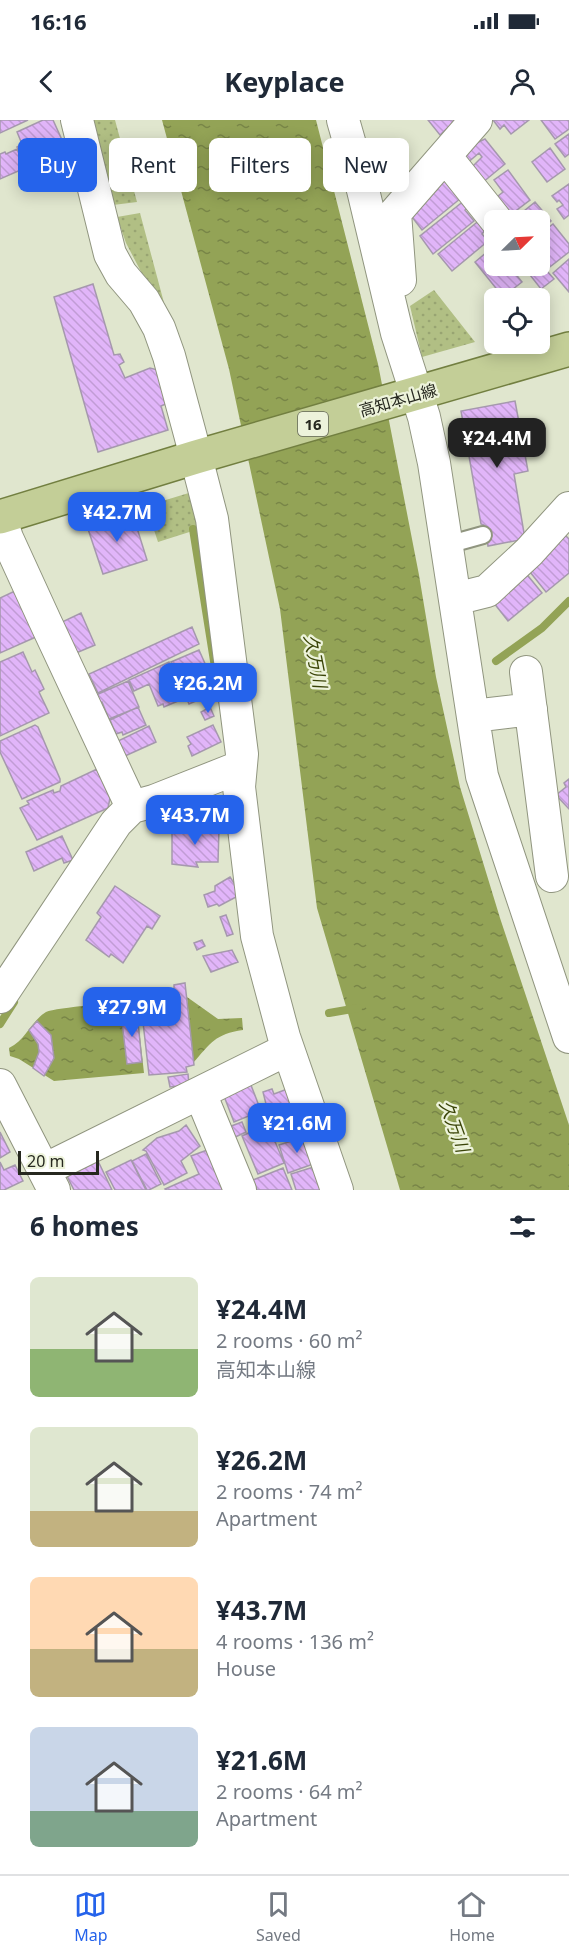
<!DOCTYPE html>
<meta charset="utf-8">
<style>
body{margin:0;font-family:"Noto Sans","Noto Sans JP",sans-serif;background:#f2f2f3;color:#1f2937;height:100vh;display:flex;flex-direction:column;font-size:22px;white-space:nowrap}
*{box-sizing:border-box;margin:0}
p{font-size:20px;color:#747a83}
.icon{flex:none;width:33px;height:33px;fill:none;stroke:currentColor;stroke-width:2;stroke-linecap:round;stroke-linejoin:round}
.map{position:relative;height:1070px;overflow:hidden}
.details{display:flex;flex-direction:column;background:#fff;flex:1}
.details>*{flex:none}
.guide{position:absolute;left:18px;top:18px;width:534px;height:54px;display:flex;gap:12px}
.needle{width:39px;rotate:66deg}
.tools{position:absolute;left:484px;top:90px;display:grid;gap:12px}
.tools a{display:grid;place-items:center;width:66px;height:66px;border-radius:9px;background:#fff;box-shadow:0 3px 15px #0003;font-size:30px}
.scale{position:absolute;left:18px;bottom:15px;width:81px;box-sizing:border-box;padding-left:6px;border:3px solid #26281f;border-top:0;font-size:16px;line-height:21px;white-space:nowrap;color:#26281f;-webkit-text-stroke:4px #edf3db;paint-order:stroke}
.price{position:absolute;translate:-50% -51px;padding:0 14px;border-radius:12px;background:#2563eb;color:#fff;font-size:20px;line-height:39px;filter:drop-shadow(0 2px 3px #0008)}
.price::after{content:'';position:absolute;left:50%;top:36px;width:18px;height:14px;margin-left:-9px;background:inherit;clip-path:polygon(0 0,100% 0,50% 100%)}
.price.selected{background:#222;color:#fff}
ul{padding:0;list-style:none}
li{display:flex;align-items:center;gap:18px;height:150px;padding:0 30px}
li span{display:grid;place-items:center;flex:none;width:168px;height:120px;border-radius:9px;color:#555}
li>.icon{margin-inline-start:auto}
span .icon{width:72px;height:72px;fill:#fffc;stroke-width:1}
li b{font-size:26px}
h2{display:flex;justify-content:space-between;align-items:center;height:72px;padding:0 30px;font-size:26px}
.tag{padding:0 21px;border-radius:9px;background:#fff;box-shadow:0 3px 15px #0003;font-size:21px;line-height:54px}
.tag.selected{background:#2563eb;color:#fff}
.status{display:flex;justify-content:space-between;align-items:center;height:42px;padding:0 30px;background:#fff;direction:ltr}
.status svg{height:16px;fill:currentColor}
header{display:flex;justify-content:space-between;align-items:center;height:78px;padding:0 30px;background:#fff;font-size:27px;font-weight:700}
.tabs{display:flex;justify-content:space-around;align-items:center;height:84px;border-top:2px solid #e0e1e3;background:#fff;font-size:16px;color:#747a83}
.tabs a{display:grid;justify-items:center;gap:3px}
.tabs .selected{color:#2563eb}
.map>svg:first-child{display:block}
</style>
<div class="status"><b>16:16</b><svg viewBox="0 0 49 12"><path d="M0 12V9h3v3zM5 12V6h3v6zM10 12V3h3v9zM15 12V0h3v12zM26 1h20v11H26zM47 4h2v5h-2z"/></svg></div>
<header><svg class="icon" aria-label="back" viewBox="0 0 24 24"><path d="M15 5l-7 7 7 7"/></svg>Keyplace<svg class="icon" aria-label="person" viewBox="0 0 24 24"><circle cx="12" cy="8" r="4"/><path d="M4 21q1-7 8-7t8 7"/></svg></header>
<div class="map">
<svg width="569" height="1070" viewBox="0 0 569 1070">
<defs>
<pattern id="grass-dots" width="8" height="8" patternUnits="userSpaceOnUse" patternTransform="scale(1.5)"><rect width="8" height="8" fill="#b1bf84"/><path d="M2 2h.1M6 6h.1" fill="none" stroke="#98a472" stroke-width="1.8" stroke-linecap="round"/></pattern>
<pattern id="water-ripples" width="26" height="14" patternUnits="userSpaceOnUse" patternTransform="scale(1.5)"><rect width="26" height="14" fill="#93a356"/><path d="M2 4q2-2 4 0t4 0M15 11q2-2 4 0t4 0" fill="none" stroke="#788547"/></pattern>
<pattern id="building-back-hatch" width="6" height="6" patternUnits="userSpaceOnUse" patternTransform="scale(1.5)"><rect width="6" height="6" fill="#e1b5f9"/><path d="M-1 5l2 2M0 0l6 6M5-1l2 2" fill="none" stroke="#c19cd5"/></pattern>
</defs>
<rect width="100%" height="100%" fill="#e0e6ce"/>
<path fill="url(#grass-dots)" d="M91 0H115L137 82 113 85Z
M140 93 171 209 126 123 117 97Z
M434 170 475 222 422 237 410 186Z
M192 372 202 408 158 422 146 386Z"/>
<path fill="url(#water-ripples)" d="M162 0H316L378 244 419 455 436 557 460 667 500 798 569 1005V1070H400L317 788 280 489 229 249Z
M187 877 218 899 242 898 243 910C215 914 211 923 193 943Z
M136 881 144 953 54 961 19 939 10 936 9 928C26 920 31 901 46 892 57 887 120 883 136 881Z"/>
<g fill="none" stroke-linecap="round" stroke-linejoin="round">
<path stroke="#93a356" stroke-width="8" d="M193 409 218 566
M496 541 542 508 569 481
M329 893 358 888
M0 904 14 882"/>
</g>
<path fill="url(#building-back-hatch)" stroke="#a598ad" stroke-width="1.5" d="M0 0H28L0 13Z
M43 0H53L62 20 51 25 54 32 25 45 17 27 22 24 17 12Z
M428 0H456L440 15Z
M493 0H529L511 14 504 5 500 9Z
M541 0H569V9L555 19Z
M569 14V34L565 37 555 24Z
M485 19 505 44 482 63 471 48 482 37 479 33 466 44 459 37 472 25Z
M550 28 565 49 547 62 532 42Z
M17 29 25 48 0 59V34L5 32 6 34Z
M508 50 530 80 509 96 498 81V76L503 72 494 60Z
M445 59 461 78 422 110 409 93 437 70V66Z
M569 64V95L564 99 557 89 563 85 559 80 557 82 552 76Z
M465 80 470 86 465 90 474 101 433 134 420 116Z
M535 82 551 101 540 111V100H513Z
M481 99 488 106 482 114 488 121 452 151 438 134Z
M553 104 569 124V132L546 150 554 159 541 169 523 146H540V125L541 126 546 122 540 114Z
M493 127 495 146H509L522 162 503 177 475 142Z
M569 139V172L553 153Z
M93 164 114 235 120 234 124 242 119 245 125 258 150 248 158 250 168 283 161 286 168 310 98 332 54 177Z
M515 281 528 351 514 354 525 419 488 426 484 405 481 404 461 291Z
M132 392 147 440 103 454 87 406Z
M564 414 569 419V453L546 472 526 447Z
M524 451 542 473 508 501 490 478Z
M17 470 38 516 0 533V478Z
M81 493 95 525 76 533 62 502Z
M192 507 199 524 98 573 89 554Z
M199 530 211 557 206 558 212 574 189 584 171 542Z
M23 532 32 552 35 550 44 569 39 572 49 593 0 616V542Z
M169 542 185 578 164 587 163 584 158 586 149 564 134 571 129 560Z
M128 561 139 587 109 599 102 582H100L96 575Z
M138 587 146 605 123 615 122 612 116 614 110 600Z
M210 587 214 596 205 600 201 592Z
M35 605 38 607 60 659V662L22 679 0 632V621Z
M213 605 221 622 192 636 188 626 191 624 187 617Z
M149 606 156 622 125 636 118 621Z
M97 649 110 678 108 688 37 720 20 688 29 684 27 681 53 670 54 673 60 671 61 666Z
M569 659V689L556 675 566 667 564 663Z
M172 708 219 709 218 742H196L198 747 172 744Z
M62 716 73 740 64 743 62 738 34 751 26 732Z
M230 757 236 766V777L219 786 217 784 208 787 204 775 215 771V766Z
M115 766 160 796 152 809 147 806 123 843 111 834 109 837 86 820 101 797 97 793Z
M226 795 233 814 227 816 220 797Z
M202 820 205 826 197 830 194 823Z
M232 830 238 842 211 852 203 836Z
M185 863 194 945 186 947 187 952 149 955 140 876 174 872V865Z
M137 892 142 942 127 944 121 894Z
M37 901 51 915 54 938 44 956 33 948 39 932 38 924 29 910Z
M188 954 189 965 170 967 168 957Z
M249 960 261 991 234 1002 222 971Z
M290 968 305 1008 276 1020 264 989 267 988 263 972 272 969 274 974Z
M266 1000 284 1043 258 1054 242 1016 255 1010 253 1005Z
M242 1002 246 1012 231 1019 226 1008Z
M186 1005 200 1026 181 1041 187 1053 164 1065 146 1031 143 1030 157 1018 179 1011Z
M0 1012 10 1032 0 1038Z
M307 1016 316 1043 288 1053 279 1025Z
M210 1029 227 1070H166L165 1069 199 1054 191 1036Z
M146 1034 161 1064 149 1070H147L132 1041Z
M131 1040 146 1070H115L106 1052Z
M98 1041 112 1070H74L67 1056Z
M0 1042 4 1050 15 1045 23 1061 4 1070H0Z
M317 1046 325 1070H296L291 1054Z
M283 1048 292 1070H257L253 1060Z"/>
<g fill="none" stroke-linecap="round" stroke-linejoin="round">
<defs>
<path id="service" d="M447 425 483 415"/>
<path id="minor" d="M77 0 110 134 121 154 144 181 159 208 169 236 190 314 212 399 242 634 239 667 257 816 284 917 337 1070
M343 0 363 70 397 213 424 297 434 343 482 656 569 917
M445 36 496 100
M400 160 395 93 476 0
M0 396 7 418 45 501 132 687
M455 479 487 471 529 432 569 388
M526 552 552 756
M473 596 531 589
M0 877 116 703 132 687 154 681 240 647
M0 965 54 1070
M200 973 240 1070
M44 1050 288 929"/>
<path id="primary" d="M0 397 196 337 569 229"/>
</defs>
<use href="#service" stroke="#90957f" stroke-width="20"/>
<use href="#minor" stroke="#90957f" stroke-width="34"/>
<use href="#primary" stroke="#727f40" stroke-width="36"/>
<use href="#service" stroke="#fff" stroke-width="16"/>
<use href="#minor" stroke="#fff" stroke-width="32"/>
<use href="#primary" stroke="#c3ce97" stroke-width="33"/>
</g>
<g text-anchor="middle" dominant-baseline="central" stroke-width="4.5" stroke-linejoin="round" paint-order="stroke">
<rect fill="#edf3db" stroke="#626557" stroke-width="1.5" x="298" y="292" width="30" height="24" rx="4.5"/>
<g font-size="15" font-weight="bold" fill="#26281f">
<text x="313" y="304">16</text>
</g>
<g font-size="16" fill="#26281f" stroke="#edf3db">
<text transform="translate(398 280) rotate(-16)">高知本山線</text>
</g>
<g font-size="18" font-style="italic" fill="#3a4408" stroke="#edf3db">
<text transform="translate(316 541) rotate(79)">久万川</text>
<text transform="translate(455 1006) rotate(70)">久万川</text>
</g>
</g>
</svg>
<div class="tools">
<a><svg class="needle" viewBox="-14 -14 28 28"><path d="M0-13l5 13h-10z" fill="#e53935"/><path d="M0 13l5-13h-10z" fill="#747a83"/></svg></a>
<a><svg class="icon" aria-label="locate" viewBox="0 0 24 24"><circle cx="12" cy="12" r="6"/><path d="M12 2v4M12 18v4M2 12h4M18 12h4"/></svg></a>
</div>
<div class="scale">20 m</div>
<b class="price selected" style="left:497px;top:349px">¥24.4M</b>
<b class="price" style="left:117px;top:423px">¥42.7M</b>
<b class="price" style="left:208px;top:594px">¥26.2M</b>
<b class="price" style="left:195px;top:726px">¥43.7M</b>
<b class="price" style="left:132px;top:918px">¥27.9M</b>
<b class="price" style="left:297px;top:1034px">¥21.6M</b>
<div class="guide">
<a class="tag selected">Buy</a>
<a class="tag">Rent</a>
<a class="tag">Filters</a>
<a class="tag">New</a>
</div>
</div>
<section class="details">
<h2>6 homes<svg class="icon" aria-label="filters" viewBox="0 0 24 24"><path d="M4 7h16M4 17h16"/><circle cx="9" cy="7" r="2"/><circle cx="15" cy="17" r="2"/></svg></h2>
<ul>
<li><span style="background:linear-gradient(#dfe7d0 60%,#8fb573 0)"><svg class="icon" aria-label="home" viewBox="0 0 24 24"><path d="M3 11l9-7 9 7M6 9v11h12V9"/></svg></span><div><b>¥24.4M</b><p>2 rooms · 60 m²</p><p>高知本山線</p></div></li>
<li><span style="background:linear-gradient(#dfe7d0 70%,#c2b280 0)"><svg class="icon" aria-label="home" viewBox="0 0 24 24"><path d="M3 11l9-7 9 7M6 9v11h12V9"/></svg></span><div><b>¥26.2M</b><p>2 rooms · 74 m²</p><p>Apartment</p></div></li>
<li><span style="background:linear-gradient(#ffd9b3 60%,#c2b280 0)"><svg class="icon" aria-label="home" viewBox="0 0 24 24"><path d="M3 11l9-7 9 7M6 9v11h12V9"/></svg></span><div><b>¥43.7M</b><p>4 rooms · 136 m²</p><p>House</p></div></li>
<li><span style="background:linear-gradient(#c9d6e8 70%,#7fa58c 0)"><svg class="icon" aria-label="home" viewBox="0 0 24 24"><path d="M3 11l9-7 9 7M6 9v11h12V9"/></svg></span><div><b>¥21.6M</b><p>2 rooms · 64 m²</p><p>Apartment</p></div></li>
</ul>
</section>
<nav class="tabs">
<a class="selected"><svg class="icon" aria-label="map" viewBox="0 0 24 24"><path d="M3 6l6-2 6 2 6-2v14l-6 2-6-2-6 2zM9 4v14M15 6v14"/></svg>Map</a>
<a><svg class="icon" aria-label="saved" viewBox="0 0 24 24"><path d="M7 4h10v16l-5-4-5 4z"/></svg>Saved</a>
<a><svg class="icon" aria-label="home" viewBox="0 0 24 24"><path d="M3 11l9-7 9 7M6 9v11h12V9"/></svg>Home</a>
</nav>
